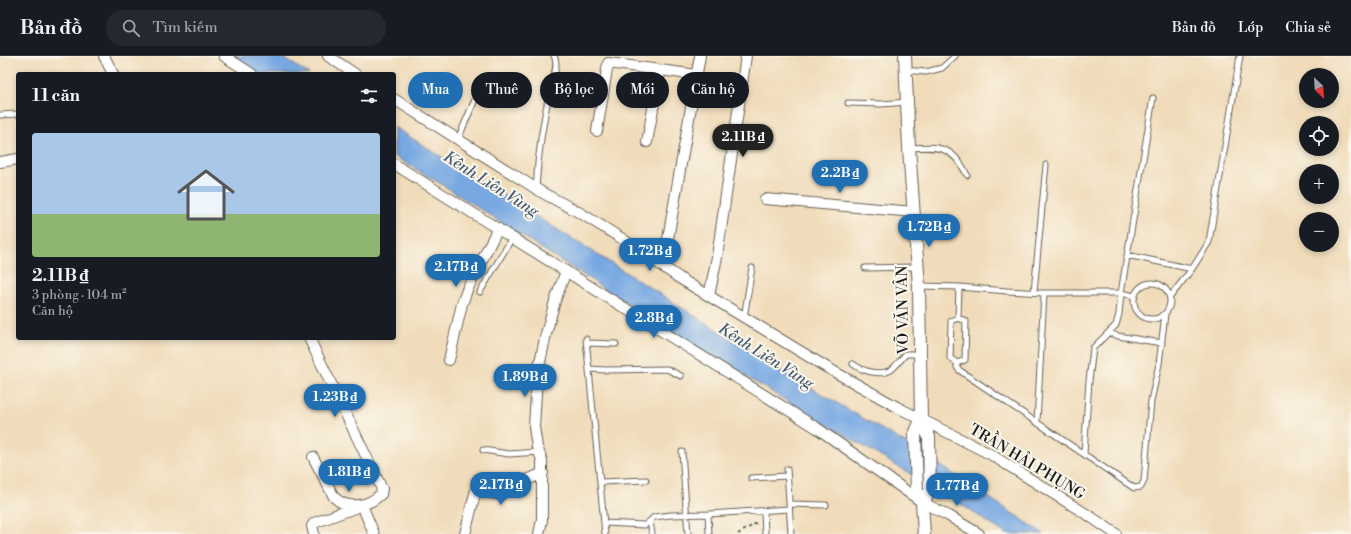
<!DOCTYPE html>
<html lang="vi">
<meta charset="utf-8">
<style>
body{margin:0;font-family:"Libre Bodoni",serif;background:#242831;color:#f1f3f6;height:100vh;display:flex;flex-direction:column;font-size:15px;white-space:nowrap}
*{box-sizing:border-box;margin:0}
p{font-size:13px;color:#9ea1a6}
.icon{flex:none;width:22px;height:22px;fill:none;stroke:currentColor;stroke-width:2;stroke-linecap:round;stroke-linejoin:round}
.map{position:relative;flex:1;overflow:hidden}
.panel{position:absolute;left:16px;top:16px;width:380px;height:268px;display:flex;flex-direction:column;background:#171b24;border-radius:4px;box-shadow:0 2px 6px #0003}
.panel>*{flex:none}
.hud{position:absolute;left:408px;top:16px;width:380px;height:36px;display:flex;gap:8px}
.needle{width:26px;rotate:155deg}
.controls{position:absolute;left:1299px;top:12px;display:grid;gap:8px}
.controls a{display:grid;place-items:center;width:40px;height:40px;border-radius:50%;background:#171b24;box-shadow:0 2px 6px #0003;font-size:20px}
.price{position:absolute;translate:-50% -34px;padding:0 9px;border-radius:14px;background:#1f6fb2;color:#fff;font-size:13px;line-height:26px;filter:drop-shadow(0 1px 2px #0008)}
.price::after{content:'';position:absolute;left:50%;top:24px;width:12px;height:9px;margin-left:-6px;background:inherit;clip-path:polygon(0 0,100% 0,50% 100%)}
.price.on{background:#222;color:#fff}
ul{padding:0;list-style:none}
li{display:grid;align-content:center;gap:8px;height:212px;padding:0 16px}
li span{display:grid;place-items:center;height:124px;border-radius:4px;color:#555}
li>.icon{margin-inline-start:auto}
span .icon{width:72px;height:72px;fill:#fffc;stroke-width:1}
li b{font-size:17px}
h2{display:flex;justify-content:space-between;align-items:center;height:48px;padding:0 16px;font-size:17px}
.tag{padding:0 14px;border-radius:18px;background:#171b24;box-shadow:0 2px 6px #0003;font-size:14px;line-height:36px}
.tag.on{background:#1f6fb2;color:#fff}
header{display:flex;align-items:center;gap:24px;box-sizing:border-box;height:56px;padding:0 20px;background:#171b24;border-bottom:1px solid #363941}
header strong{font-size:19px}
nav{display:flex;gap:22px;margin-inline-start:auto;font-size:14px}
.search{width:280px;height:36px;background:#242831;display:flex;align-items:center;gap:10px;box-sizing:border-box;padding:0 14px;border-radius:22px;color:#9ea1a6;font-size:15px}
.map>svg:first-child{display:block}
</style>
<header>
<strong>Bản đồ</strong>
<div class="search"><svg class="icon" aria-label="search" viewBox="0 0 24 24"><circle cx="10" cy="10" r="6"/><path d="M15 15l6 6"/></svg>Tìm kiếm</div>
<nav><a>Bản đồ</a><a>Lớp</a><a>Chia sẻ</a></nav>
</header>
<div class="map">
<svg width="1351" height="478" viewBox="0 0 1351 478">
<rect width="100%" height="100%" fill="#fbf7ec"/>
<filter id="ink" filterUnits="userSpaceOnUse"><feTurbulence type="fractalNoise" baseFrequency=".025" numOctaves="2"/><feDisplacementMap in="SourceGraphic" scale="8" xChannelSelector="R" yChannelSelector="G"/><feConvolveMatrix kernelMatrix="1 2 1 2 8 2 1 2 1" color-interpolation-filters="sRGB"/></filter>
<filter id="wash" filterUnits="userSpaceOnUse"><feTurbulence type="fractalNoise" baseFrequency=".012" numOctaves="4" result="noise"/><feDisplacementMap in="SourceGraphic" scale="16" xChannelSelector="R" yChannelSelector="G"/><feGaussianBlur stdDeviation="0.9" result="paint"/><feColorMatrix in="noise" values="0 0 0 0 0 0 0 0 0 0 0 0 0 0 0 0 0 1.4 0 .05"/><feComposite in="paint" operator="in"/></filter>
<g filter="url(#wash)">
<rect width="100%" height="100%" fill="#f0dcba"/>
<path fill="#77a8e2" stroke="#4a627f" d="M230 0H280L309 18H257Z
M394 71 786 317 917 394 1044 478H1006L956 445 689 287 446 131 394 100Z"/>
</g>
<g filter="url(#ink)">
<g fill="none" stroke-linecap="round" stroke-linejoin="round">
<defs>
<path id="service" d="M905 14 926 16 942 12 955 0
M848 47 882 48 907 46
M0 59 18 58
M458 83 483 25
M910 92C939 90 953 90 967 119
M536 132C538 98 543 64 551 30 553 21 559 8 554 0
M1127 199 1192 213
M865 212 917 211
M1134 245a18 18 0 1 1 36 0a18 18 0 1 1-36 0Z
M919 230 959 231 1007 235 1044 237H1121L1135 240
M480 236 512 182
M1034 236 1046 109
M1170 241 1192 213 1209 186 1240 0
M744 262 752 212
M958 262 966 265 965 304 957 307 950 302 951 265Z
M958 262 959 231
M1109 277 1118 280 1162 287
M586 283 605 478
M587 287 616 288
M957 307V311L959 314 1128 428 1134 432 1141 431 1144 425 1151 345 1159 308 1165 258
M853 308C862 315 882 321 892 313 897 309 901 303 906 298H920
M589 313 606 314 667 313 681 320
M1037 366 1044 237
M483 394 509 398 539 396
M682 396 688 478
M1084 398 1089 325 1093 292 1116 269 1119 258 1121 237 1153 42
M787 413 791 478
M751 422 787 420
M601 426 646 424
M789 448 826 449
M764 455 765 478
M708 458 709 478
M650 465 652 478
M604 467 645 469 654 461 671 459 708 458 789 453"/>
<path id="minor" d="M104 0 113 18
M224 0 252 18
M328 0 355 18
M394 43 543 137 582 158 621 182 681 223 742 260 826 311 897 351 990 398 1091 461 1116 478
M597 75 608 7 697 19
M647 86 660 14
M0 106 18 103
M394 108 817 372 922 446 949 460 979 478
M765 143 914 156
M663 211 700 0
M709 240 717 201 746 0
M309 282 382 433 381 438C368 451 347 454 334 441L313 401
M449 304 462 248 467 234 498 172
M362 449 374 478
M314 478 312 470 314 467 357 451
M465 478 476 434 501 439 508 432 543 417
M539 478 542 464V404L537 391 534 371 537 320 546 278 555 245 566 215"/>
<path id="tertiary" d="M905 0 909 92 919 230 921 364 915 378 917 435 922 446 924 478
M921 364 929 381 930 436 922 446"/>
</defs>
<use href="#service" stroke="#665f53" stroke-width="7"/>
<use href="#minor" stroke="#665f53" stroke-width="12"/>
<use href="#tertiary" stroke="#665f53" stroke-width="14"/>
<path stroke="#665f53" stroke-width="2" stroke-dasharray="3 3" stroke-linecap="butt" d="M738 478 758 466"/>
<use href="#service" stroke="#fff" stroke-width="5"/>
<use href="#minor" stroke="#fff" stroke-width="10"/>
<use href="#tertiary" stroke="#fff" stroke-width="12"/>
</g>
</g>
<g text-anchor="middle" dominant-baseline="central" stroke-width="4" stroke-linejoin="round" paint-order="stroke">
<g font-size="15" fill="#1c1c1c" stroke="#fbf7ec">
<text transform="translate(903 254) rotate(-91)">VÕ VĂN VÂN</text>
<text transform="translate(1027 406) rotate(31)">TRẦN HẢI PHỤNG</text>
</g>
<g font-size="16" font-style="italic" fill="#455b75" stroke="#fbf7ec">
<text transform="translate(491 128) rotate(32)">Kênh Liên Vùng</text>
<text transform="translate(766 300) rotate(32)">Kênh Liên Vùng</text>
</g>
</g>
</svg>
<div class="controls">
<a><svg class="needle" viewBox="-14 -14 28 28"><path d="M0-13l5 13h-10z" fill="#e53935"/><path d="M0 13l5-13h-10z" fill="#9ea1a6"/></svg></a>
<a><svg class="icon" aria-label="locate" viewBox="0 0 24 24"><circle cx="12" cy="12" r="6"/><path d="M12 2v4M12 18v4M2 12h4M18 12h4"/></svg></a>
<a>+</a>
<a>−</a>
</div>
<b class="price on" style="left:743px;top:102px">2.11B ₫</b>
<b class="price" style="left:840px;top:138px">2.2B ₫</b>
<b class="price" style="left:929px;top:192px">1.72B ₫</b>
<b class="price" style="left:650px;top:216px">1.72B ₫</b>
<b class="price" style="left:456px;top:232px">2.17B ₫</b>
<b class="price" style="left:654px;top:283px">2.8B ₫</b>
<b class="price" style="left:525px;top:342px">1.89B ₫</b>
<b class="price" style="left:335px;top:362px">1.23B ₫</b>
<b class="price" style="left:349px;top:437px">1.81B ₫</b>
<b class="price" style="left:501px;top:450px">2.17B ₫</b>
<b class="price" style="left:957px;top:451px">1.77B ₫</b>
<div class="hud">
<a class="tag on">Mua</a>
<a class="tag">Thuê</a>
<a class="tag">Bộ lọc</a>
<a class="tag">Mới</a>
<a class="tag">Căn hộ</a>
</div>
<section class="panel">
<h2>11 căn<svg class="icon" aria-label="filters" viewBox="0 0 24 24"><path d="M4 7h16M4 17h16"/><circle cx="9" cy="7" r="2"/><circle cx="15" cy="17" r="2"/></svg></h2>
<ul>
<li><span style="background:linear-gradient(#a9c7e8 65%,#8fb573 0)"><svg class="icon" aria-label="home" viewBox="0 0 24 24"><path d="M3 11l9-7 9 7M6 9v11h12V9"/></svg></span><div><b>2.11B ₫</b><p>3 phòng · 104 m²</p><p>Căn hộ</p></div></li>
</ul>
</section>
</div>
